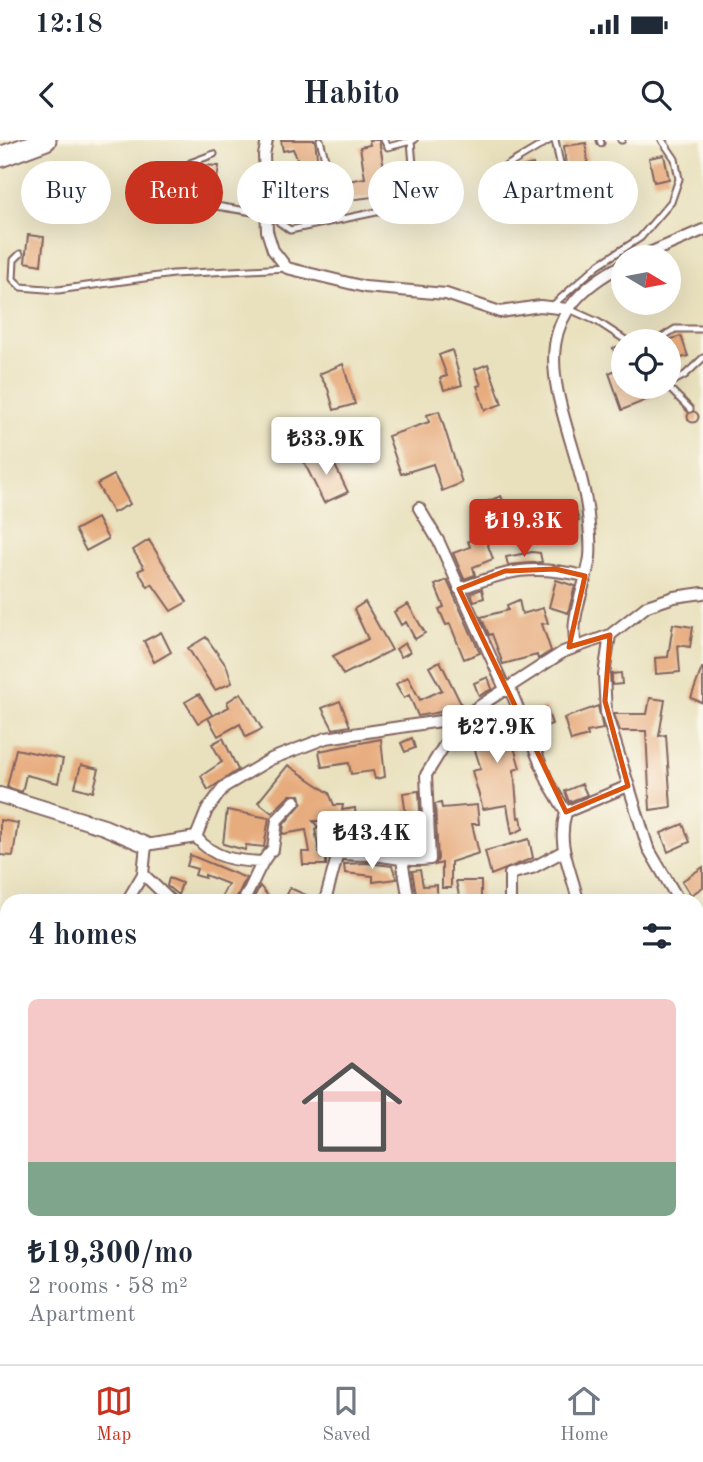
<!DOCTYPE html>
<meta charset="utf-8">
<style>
body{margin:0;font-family:"Old Standard TT",serif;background:#f2f2f3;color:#1f2937;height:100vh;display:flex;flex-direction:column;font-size:26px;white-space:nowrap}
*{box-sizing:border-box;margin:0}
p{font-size:23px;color:#747a83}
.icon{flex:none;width:38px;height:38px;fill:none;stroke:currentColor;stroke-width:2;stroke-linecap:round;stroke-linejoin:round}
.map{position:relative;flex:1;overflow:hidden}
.drawer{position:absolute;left:0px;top:754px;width:704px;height:471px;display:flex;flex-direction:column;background:#fff;border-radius:21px 21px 0 0;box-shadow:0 7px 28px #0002}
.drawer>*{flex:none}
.top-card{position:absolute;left:21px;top:21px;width:662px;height:63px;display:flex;gap:14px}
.needle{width:46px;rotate:100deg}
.tools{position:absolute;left:611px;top:105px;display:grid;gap:14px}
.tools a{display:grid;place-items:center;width:70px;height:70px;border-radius:50%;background:#fff;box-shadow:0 7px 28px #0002;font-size:35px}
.price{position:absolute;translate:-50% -60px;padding:0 16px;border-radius:7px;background:#fff;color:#222;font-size:23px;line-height:46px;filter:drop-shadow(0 2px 4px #0008)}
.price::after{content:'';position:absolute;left:50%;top:42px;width:21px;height:16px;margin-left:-10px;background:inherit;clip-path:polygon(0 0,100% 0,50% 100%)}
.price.active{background:#c8321e;color:#fff}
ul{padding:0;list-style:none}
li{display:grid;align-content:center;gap:14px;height:371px;padding:0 28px}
li span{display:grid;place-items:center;height:217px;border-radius:10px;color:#555}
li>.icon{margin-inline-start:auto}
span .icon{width:126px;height:126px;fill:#fffc;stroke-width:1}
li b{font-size:30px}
h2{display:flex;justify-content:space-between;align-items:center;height:84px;padding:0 28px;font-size:30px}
.pill{padding:0 24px;border-radius:32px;background:#fff;box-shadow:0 7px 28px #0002;font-size:24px;line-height:63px}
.pill.active{background:#c8321e;color:#fff}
.status{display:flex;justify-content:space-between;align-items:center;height:49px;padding:0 35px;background:#fff;direction:ltr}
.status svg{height:19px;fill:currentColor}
header{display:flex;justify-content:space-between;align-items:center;height:91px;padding:0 28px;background:#fff;font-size:32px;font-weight:700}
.dock{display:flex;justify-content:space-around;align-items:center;height:98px;border-top:2px solid #e0e1e3;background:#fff;font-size:19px;color:#747a83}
.dock a{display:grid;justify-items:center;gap:4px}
.dock .active{color:#c8321e}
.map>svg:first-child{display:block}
</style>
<div class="status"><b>12:18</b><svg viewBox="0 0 49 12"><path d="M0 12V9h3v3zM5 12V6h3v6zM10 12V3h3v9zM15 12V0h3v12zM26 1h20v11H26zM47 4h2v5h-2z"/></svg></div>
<header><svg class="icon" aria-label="back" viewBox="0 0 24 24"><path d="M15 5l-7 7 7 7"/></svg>Habito<svg class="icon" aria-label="search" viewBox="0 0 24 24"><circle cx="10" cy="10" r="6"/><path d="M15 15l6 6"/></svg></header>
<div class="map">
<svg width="703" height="1224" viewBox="0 0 703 1224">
<rect width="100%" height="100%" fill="#fbf7ec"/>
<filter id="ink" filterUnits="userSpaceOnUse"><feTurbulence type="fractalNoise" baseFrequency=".0143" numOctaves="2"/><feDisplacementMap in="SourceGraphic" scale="14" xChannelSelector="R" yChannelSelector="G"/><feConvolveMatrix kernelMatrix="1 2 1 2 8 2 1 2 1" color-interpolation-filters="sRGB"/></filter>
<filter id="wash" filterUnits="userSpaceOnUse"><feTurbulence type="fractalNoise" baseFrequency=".00686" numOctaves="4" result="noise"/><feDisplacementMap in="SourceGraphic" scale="28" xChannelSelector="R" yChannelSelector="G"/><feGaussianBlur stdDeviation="1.57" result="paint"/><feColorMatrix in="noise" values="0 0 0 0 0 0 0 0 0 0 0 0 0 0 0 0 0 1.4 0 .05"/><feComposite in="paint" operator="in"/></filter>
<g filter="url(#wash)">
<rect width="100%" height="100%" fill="#e9e1be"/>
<g id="blocks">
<path fill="#e7ac7e" d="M281 0H315L319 34 335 32 336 43 365 38 360 7 370 5 369 0H379L389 55 340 61 341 67 311 72 309 58 292 61 290 49 301 47 297 18 293 9 283 11Z
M586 3 588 24 566 27 564 6Z
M664 15 669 39 654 42 649 18Z
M533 24 540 55 517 61 510 30Z
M201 25 219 26 214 60 198 58Z
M28 95 44 97 41 125 25 122Z
M681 196 688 216 668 222V200Z
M623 205V247H658L661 254 622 270 609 233 620 228 613 208Z
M452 210 462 245 444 250 440 238 447 236 439 215Z
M343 224 355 264 334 270 328 249 319 234Z
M488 224 502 264 485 270 477 246 481 245 475 229Z
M439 271 462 343 442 351 433 324 401 334 388 296 429 282 427 275Z
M687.5 277a5.5 5.5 0 1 1 11 0a5.5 5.5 0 1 1-11 0Z
M328 311 348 352 324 363 304 322Z
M114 335 130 364 113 373 97 344Z
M501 356 509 374 487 383 479 365Z
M576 371 579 381 521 397 517 383Z
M97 378 108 399 86 411 75 390Z
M484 395 493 419 473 427 475 435 464 439 453 413 470 407 468 401Z
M149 400 187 462 171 471 152 444 148 447 138 431 144 428 133 410Z
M532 412 540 413 542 422 508 425 506 417Z
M447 440 480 513 464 519 450 484 446 485 439 469 444 467 435 445Z
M556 440 575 446 568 473 549 467Z
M482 449 484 458 474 461 471 453Z
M519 460 522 474 543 468 548 483 542 484 551 511 538 519 537 515 503 524 492 494 489 495 481 477 508 470 507 465Z
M365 462 392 510 343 535 333 516 368 499 354 469Z
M408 464 425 493 415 499 406 482 401 485 394 472Z
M673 484 693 487 690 507 678 505 680 532 656 534 655 518 668 517Z
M161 492 171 512 154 522 144 501Z
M206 497 227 527 232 543 215 550 188 508Z
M405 503 410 512 401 517 396 509Z
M440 521 463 568 418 576 409 555 404 558 396 544 408 537 420 560 442 550 429 527Z
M702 528H703V563L691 558Z
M621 533 622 544 612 545V534Z
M488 537 492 549 479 556 474 543Z
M241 553 262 589 246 597 240 584 218 596 208 578 229 567 227 562Z
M199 554 212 575 198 583 185 562Z
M650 558 665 560 659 596 666 595 671 667 650 670 646 591H620L614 574H647Z
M340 561 350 586 333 589 322 568Z
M598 566 603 589 587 592 588 596 571 601 564 578Z
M546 567 552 584 535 590 528 573Z
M513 576 523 604 514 607 520 628 514 630 518 678 521 677 523 689 512 694 507 665 483 669 472 631 481 629 473 604 470 606 463 593 470 589 468 585 484 577 489 585Z
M223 598 238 630 208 650 201 636 222 622 212 604Z
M412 598 415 608 405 612 401 603Z
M381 599 385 637 375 639 373 631 351 634 349 623 322 627 319 611Z
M16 609 63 619 58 643 26 635 22 652 7 647Z
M81 625 99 629 93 652 75 647Z
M288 625 329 653 334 665H343L342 670 355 668 356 681H313L318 687 315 689 319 712 326 711V725H303L302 712H310L306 690 283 694 284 684 302 663 300 655H290L272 673 258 662Z
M582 644 587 655 569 662 565 651Z
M419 651 421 687 407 684 403 653Z
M441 663 442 668 477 665 479 684H472L479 713 451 722V748H442V723L435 725 438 719 435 664Z
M227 670 269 678 264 707 246 705 245 710 223 704Z
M0 680 18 683 13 716 0 715Z
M372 681 373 685 400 682 403 704 354 707 351 685Z
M683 684 690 702 668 712 661 693Z
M529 699 533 718 491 735 485 711Z
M190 715 246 738 235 761H219L228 744 205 735V738L195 735 197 729 187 726Z
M367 723 392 726 397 739 373 742V736L345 733 344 724Z
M703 727V747L691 755 682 741Z
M420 730 423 746 437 745V758L417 759 412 731Z
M169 738 182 743 178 755 167 746Z
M456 741H481V761H460Z
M260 746 272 761H252Z
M290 748 317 760V761H284Z"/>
</g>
</g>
<g filter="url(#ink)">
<use href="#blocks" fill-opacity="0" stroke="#82635e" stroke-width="2"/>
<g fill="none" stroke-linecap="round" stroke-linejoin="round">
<defs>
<path id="lane" d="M320 0 327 26
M384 0 388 7 411 1
M555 0 560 23
M600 0 601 3
M621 0H622
M214 14 190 23 186 55 191 62 265 74
M498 31 550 0
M267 41 273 48 279 82 290 90 386 70 400 65 414 37 411 1 414 0
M20 114 14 120 13 139 21 147 58 150 173 134 287 128
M552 166 598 125 640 98 671 62 679 39 675 19 662 0
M569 169 598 182 627 201
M656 201 675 189H703
M668 244 685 235 703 218
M668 247 690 269"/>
<path id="street" d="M267 0 264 15 267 91 273 110 287 128 365 147 446 154 500 172 540 166 568 169
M640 117 703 90
M419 368 439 402 506 551
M459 449C509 430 531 424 585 436
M610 495 604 535 606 573 648 708 679 761
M576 506C569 476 586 447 590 417 591 407 590 395 589 385 582 284 496 189 623 125
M510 549 548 642 566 672C556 706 571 728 578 761
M566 672 628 646
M196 697 207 670 224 647 271 619 326 598 461 578 563 512 610 495 647 466 674 457 703 453
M196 697C214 719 236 721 263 722
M338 713C350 716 360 714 372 715 393 717 409 722 430 719L426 635 461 578
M402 720 409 761
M127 761 143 734
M171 761 143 734 146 705 196 697
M243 761C253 746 260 720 273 709L277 680 295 661
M325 761 338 713 336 687
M510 761V734L532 728 562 712
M696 781 703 789
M654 1218 658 1224"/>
<path id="secondary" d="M0 655 104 687 146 705"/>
<path id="highway" d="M0 17 46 0"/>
</defs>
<use href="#lane" stroke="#82635e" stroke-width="9"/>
<use href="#street" stroke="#82635e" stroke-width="14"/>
<use href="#secondary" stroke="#82635e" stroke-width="18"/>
<use href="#highway" stroke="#82635e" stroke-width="23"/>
<path stroke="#82635e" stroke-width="2" stroke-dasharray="2 5" stroke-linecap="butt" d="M696 948 703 950
M540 1224 542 1218"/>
<use href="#lane" stroke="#fff" stroke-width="5"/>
<use href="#street" stroke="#fff" stroke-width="10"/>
<use href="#secondary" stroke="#fff" stroke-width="14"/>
<use href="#highway" stroke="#fff" stroke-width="19"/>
</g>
</g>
<path fill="none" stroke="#d8530f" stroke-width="5" stroke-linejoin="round" d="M555 429 585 436 569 507 610 495 605 561 628 646 566 672 459 449 505 431Z"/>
</svg>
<div class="tools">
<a><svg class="needle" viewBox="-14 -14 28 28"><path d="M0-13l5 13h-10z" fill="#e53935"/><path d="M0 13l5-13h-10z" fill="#747a83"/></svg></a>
<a><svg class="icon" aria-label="locate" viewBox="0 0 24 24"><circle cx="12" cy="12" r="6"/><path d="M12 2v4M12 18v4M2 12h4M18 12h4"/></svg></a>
</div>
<b class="price" style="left:326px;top:337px">₺33.9K</b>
<b class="price active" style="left:524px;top:419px">₺19.3K</b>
<b class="price" style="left:497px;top:625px">₺27.9K</b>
<b class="price" style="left:372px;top:731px">₺43.4K</b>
<div class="top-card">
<a class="pill">Buy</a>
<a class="pill active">Rent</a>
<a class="pill">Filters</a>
<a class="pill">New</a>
<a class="pill">Apartment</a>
</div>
<section class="drawer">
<h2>4 homes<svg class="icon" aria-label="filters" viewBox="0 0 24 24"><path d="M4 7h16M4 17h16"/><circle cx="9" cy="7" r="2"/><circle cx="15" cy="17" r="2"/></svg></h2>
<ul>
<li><span style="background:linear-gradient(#f6c9c9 75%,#7fa58c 0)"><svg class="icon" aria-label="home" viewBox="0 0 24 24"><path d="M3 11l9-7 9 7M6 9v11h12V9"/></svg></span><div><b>₺19,300/mo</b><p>2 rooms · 58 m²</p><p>Apartment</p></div></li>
</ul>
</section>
</div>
<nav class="dock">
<a class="active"><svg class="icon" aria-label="map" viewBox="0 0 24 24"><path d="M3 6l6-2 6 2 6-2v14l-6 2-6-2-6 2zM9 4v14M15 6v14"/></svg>Map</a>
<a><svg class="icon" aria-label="saved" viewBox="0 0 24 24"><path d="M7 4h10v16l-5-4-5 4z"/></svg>Saved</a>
<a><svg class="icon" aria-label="home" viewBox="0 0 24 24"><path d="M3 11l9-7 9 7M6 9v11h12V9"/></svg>Home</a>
</nav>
